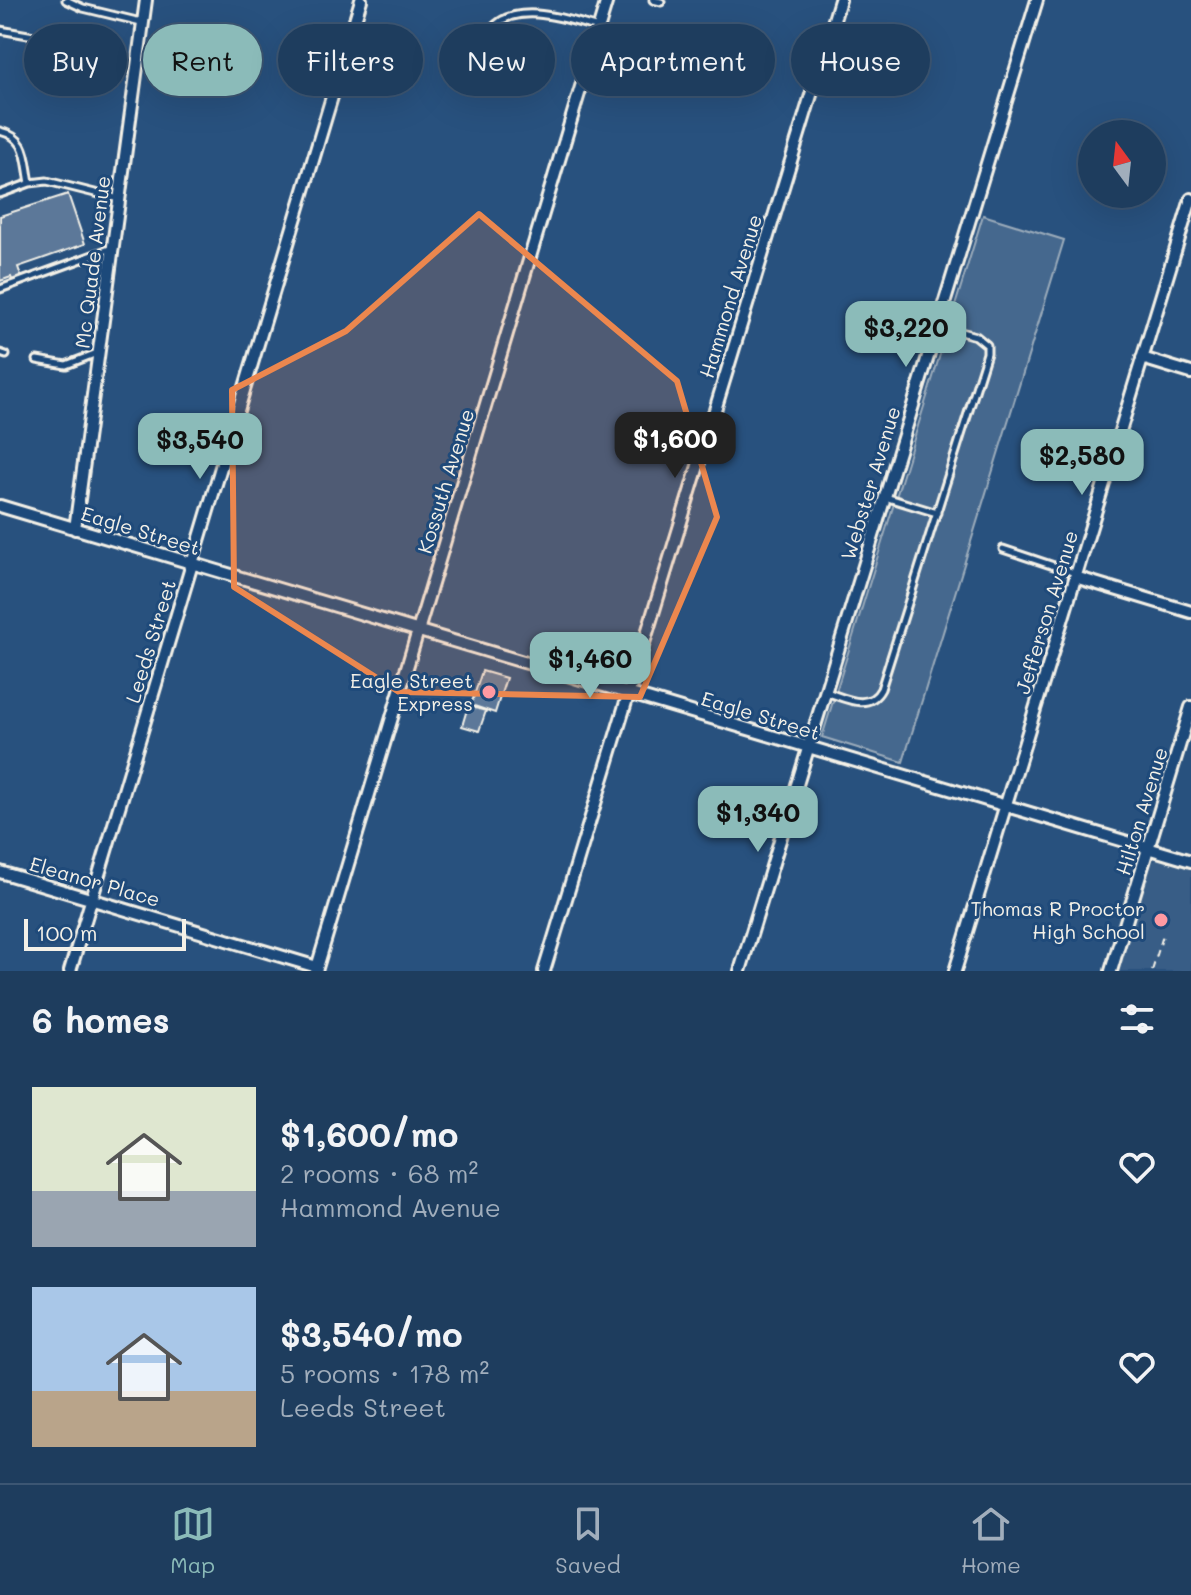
<!DOCTYPE html>
<meta charset="utf-8">
<style>
body{margin:0;font-family:Mali,sans-serif;background:#264464;color:#f1f3f6;height:100vh;display:flex;flex-direction:column;font-size:30px;white-space:nowrap}
*{box-sizing:border-box;margin:0}
p{font-size:26px;color:#a1aebc}
.icon{flex:none;width:44px;height:44px;fill:none;stroke:currentColor;stroke-width:2;stroke-linecap:round;stroke-linejoin:round}
.map{position:relative;height:971px;overflow:hidden}
.drawer{display:flex;flex-direction:column;background:#1e3d5e;flex:1}
.drawer>*{flex:none}
.hud{position:absolute;left:24px;top:24px;width:1144px;height:72px;display:flex;gap:16px}
.needle{width:52px;rotate:345deg}
.controls{position:absolute;left:1078px;top:120px;display:grid;gap:16px}
.controls a{display:grid;place-items:center;width:88px;height:88px;border-radius:50%;background:#1e3d5e;box-shadow:0 8px 32px #0002,0 0 0 2px #3c5673;font-size:40px}
.scale{position:absolute;left:24px;bottom:20px;width:162px;box-sizing:border-box;padding-left:8px;border:4px solid #f4f1e8;border-top:0;font-size:22px;line-height:28px;white-space:nowrap;color:#f4f1e8;-webkit-text-stroke:6px #1f4a7a;paint-order:stroke}
.price{position:absolute;translate:-50% -68px;padding:0 18px;border-radius:16px;background:#8bbbb9;color:#111;font-size:26px;line-height:52px;filter:drop-shadow(0 2px 4px #0008)}
.price::after{content:'';position:absolute;left:50%;top:48px;width:24px;height:18px;margin-left:-12px;background:inherit;clip-path:polygon(0 0,100% 0,50% 100%)}
.price.on{background:#222;color:#fff}
ul{padding:0;list-style:none}
li{display:flex;align-items:center;gap:24px;height:200px;padding:0 32px}
li span{display:grid;place-items:center;flex:none;width:224px;height:160px;border-radius:0px;color:#555}
li>.icon{margin-inline-start:auto}
span .icon{width:96px;height:96px;fill:#fffc;stroke-width:1}
li b{font-size:34px}
h2{display:flex;justify-content:space-between;align-items:center;height:96px;padding:0 32px;font-size:34px}
.chip{padding:0 28px;border-radius:36px;background:#1e3d5e;box-shadow:0 8px 32px #0002,0 0 0 2px #3c5673;font-size:28px;line-height:72px}
.chip.on{background:#8bbbb9;color:#111}
.tabs{display:flex;justify-content:space-around;align-items:center;height:112px;border-top:2px solid #3c5673;background:#1e3d5e;font-size:22px;color:#a1aebc}
.tabs a{display:grid;justify-items:center;gap:4px}
.tabs .on{color:#8bbbb9}
.map>svg:first-child{display:block}
</style>
<div class="map">
<svg width="1191" height="971" viewBox="0 0 1191 971">
<rect width="100%" height="100%" fill="#28517e"/>
<filter id="ink" filterUnits="userSpaceOnUse"><feTurbulence type="fractalNoise" baseFrequency=".0125" numOctaves="2"/><feDisplacementMap in="SourceGraphic" scale="16" xChannelSelector="R" yChannelSelector="G"/><feConvolveMatrix kernelMatrix="1 2 1 2 8 2 1 2 1" color-interpolation-filters="sRGB"/></filter>
<g filter="url(#ink)">
<path fill="#375d86" d="M1155 860H1161L1191 868V971H1116L1148 867Z"/>
<path fill="#45688e" stroke="#9cacbb" stroke-width="2" d="M983 215 1064 240 903 762 822 737Z"/>
<path fill="#5b7899" stroke="#f4f1e8" stroke-width="2" d="M68 194 85 244 18 267 22 279 13 282 11 277 0 281V216Z
M482 671 506 678 495 713 471 705Z
M468 706 486 711 479 731 462 726Z"/>
<g fill="none" stroke-linecap="round" stroke-linejoin="round">
<defs>
<path id="lane" d="M66 0 83 8 141 22
M653 0 661 2
M0 30 34 36
M482 60C484 51 486 39 491 30 514 0 567 19 598 28
M0 131C28 138 25 158 30 183
M0 194 30 183 47 181 119 199
M0 289 112 248
M0 353 6 355
M37 360 66 365 97 353
M885 497 937 513
M1003 549 1075 573
M826 692C845 698 869 712 881 689L987 353V345L976 336 938 326"/>
<path id="street" d="M1142 358 1191 373
M0 506 1191 861
M75 529 146 0
M1075 577 1191 612
M0 872 317 967
M70 971 361 0
M316 971 607 0
M544 971 840 0
M740 971 1037 0
M955 971 1191 199
M1111 971 1191 707"/>
</defs>
<use href="#lane" stroke="#f4f1e8" stroke-width="11"/>
<use href="#street" stroke="#f4f1e8" stroke-width="16"/>
<path stroke="#f4f1e8" stroke-width="2" stroke-dasharray="8 6" stroke-linecap="butt" d="M1152 971 1164 932"/>
<use href="#lane" stroke="#1f4a7a" stroke-width="5"/>
<use href="#street" stroke="#1f4a7a" stroke-width="10"/>
</g>
</g>
<path fill="#ec874e" fill-opacity="0.2" stroke="#ec874e" stroke-width="6" stroke-linejoin="round" d="M479 214 677 381 717 517 640 697 399 692 234 587 232 390 346 331Z"/>
<g fill="#ff9aa2" stroke="#1f4a7a" stroke-width="3">
<circle cx="489" cy="692" r="8"/>
<circle cx="1161" cy="920" r="8"/>
</g>
<g text-anchor="middle" dominant-baseline="central" stroke-width="6" stroke-linejoin="round" paint-order="stroke">
<g font-size="20" fill="#f4f1e8" stroke="#1f4a7a">
<text transform="translate(92 262) rotate(-83)">Mc Quade Avenue</text>
<text transform="translate(730 296) rotate(-73)">Hammond Avenue</text>
<text transform="translate(445 481) rotate(-73)">Kossuth Avenue</text>
<text transform="translate(870 483) rotate(-73)">Webster Avenue</text>
<text transform="translate(141 530) rotate(17)">Eagle Street</text>
<text transform="translate(1046 612) rotate(-73)">Jefferson Avenue</text>
<text transform="translate(150 641) rotate(-73)">Leeds Street</text>
<text transform="translate(761 715) rotate(17)">Eagle Street</text>
<text transform="translate(1141 811) rotate(-73)">Hilton Avenue</text>
<text transform="translate(95 881) rotate(16)">Eleanor Place</text>
</g>
<g font-size="20" fill="#f4f1e8" stroke="#1f4a7a" text-anchor="end">
<text x="473" y="680">Eagle Street<tspan x="473" dy="23">Express</tspan></text>
<text x="1145" y="908">Thomas R Proctor<tspan x="1145" dy="23">High School</tspan></text>
</g>
</g>
</svg>
<div class="controls">
<a><svg class="needle" viewBox="-14 -14 28 28"><path d="M0-13l5 13h-10z" fill="#e53935"/><path d="M0 13l5-13h-10z" fill="#a1aebc"/></svg></a>
</div>
<div class="scale">100 m</div>
<b class="price" style="left:906px;top:369px">$3,220</b>
<b class="price on" style="left:675px;top:480px">$1,600</b>
<b class="price" style="left:200px;top:481px">$3,540</b>
<b class="price" style="left:1082px;top:497px">$2,580</b>
<b class="price" style="left:590px;top:700px">$1,460</b>
<b class="price" style="left:758px;top:854px">$1,340</b>
<div class="hud">
<a class="chip">Buy</a>
<a class="chip on">Rent</a>
<a class="chip">Filters</a>
<a class="chip">New</a>
<a class="chip">Apartment</a>
<a class="chip">House</a>
</div>
</div>
<section class="drawer">
<h2>6 homes<svg class="icon" aria-label="filters" viewBox="0 0 24 24"><path d="M4 7h16M4 17h16"/><circle cx="9" cy="7" r="2"/><circle cx="15" cy="17" r="2"/></svg></h2>
<ul>
<li><span style="background:linear-gradient(#dfe7d0 65%,#9aa5b1 0)"><svg class="icon" aria-label="home" viewBox="0 0 24 24"><path d="M3 11l9-7 9 7M6 9v11h12V9"/></svg></span><div><b>$1,600/mo</b><p>2 rooms · 68 m²</p><p>Hammond Avenue</p></div><svg class="icon" aria-label="heart" viewBox="0 0 24 24"><path d="M12 20l-8-8c-3-5 5-10 8-4 3-6 11-1 8 4z"/></svg></li>
<li><span style="background:linear-gradient(#a9c7e8 65%,#b9a48a 0)"><svg class="icon" aria-label="home" viewBox="0 0 24 24"><path d="M3 11l9-7 9 7M6 9v11h12V9"/></svg></span><div><b>$3,540/mo</b><p>5 rooms · 178 m²</p><p>Leeds Street</p></div><svg class="icon" aria-label="heart" viewBox="0 0 24 24"><path d="M12 20l-8-8c-3-5 5-10 8-4 3-6 11-1 8 4z"/></svg></li>
</ul>
</section>
<nav class="tabs">
<a class="on"><svg class="icon" aria-label="map" viewBox="0 0 24 24"><path d="M3 6l6-2 6 2 6-2v14l-6 2-6-2-6 2zM9 4v14M15 6v14"/></svg>Map</a>
<a><svg class="icon" aria-label="saved" viewBox="0 0 24 24"><path d="M7 4h10v16l-5-4-5 4z"/></svg>Saved</a>
<a><svg class="icon" aria-label="home" viewBox="0 0 24 24"><path d="M3 11l9-7 9 7M6 9v11h12V9"/></svg>Home</a>
</nav>
